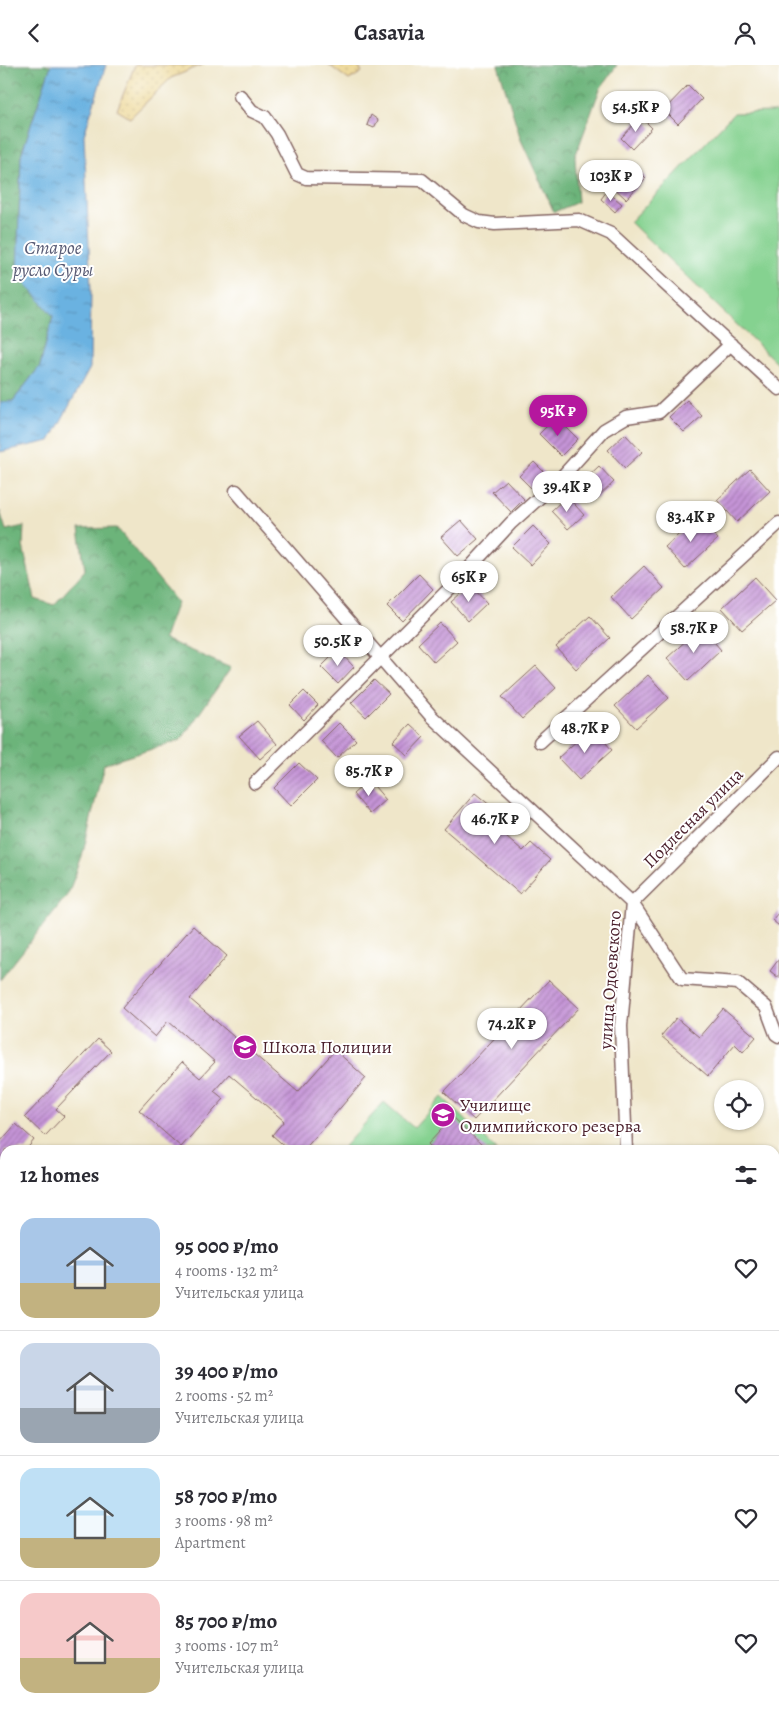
<!DOCTYPE html>
<meta charset="utf-8">
<style>
body{margin:0;font-family:Alegreya,serif;background:#f2f2f3;color:#2b2b33;height:100vh;display:flex;flex-direction:column;font-size:19px;white-space:nowrap}
*{box-sizing:border-box;margin:0}
p{font-size:16px;color:#7c7c81}
.icon{flex:none;width:28px;height:28px;fill:none;stroke:currentColor;stroke-width:2;stroke-linecap:round;stroke-linejoin:round}
.map{position:relative;flex:1;overflow:hidden}
.sheet{position:absolute;left:0px;top:1080px;width:780px;height:571px;display:flex;flex-direction:column;background:#fff;border-radius:15px 15px 0 0;box-shadow:0 1px 4px #0004}
.sheet>*{flex:none}
.fabs{position:absolute;left:714px;top:1015px;display:grid;gap:10px}
.fabs a{display:grid;place-items:center;width:50px;height:50px;border-radius:50%;background:#fff;box-shadow:0 1px 4px #0004;font-size:25px}
.price{position:absolute;translate:-50% -42px;padding:0 11px;border-radius:18px;background:#fff;color:#222;font-size:16px;line-height:32px;filter:drop-shadow(0 1px 2px #0008)}
.price::after{content:'';position:absolute;left:50%;top:30px;width:15px;height:11px;margin-left:-8px;background:inherit;clip-path:polygon(0 0,100% 0,50% 100%)}
.price.selected{background:#b5179e;color:#fff}
ul{padding:0;list-style:none}
li{display:flex;align-items:center;gap:15px;height:125px;padding:0 20px}
li+li{border-top:1px solid #e1e1e2}
li span{display:grid;place-items:center;flex:none;width:140px;height:100px;border-radius:15px;color:#555}
li>.icon{margin-inline-start:auto}
span .icon{width:60px;height:60px;fill:#fffc;stroke-width:1}
li b{font-size:21px}
h2{display:flex;justify-content:space-between;align-items:center;height:60px;padding:0 20px;font-size:21px}
header{display:flex;justify-content:space-between;align-items:center;height:65px;padding:0 20px;background:#fff;font-size:22px;font-weight:700}
.map>svg:first-child{display:block}
</style>
<header><svg class="icon" aria-label="back" viewBox="0 0 24 24"><path d="M15 5l-7 7 7 7"/></svg>Casavia<svg class="icon" aria-label="person" viewBox="0 0 24 24"><circle cx="12" cy="8" r="4"/><path d="M4 21q1-7 8-7t8 7"/></svg></header>
<div class="map">
<svg width="779" height="1651" viewBox="0 0 779 1651">
<defs>
<pattern id="forest-crowns" width="20" height="18" patternUnits="userSpaceOnUse" patternTransform="scale(1.25)"><rect width="20" height="18" fill="#6cb47a"/><path d="M2 6a3 3 0 1 1 6 0M12 15a3 3 0 1 1 6 0" fill="none" stroke="#5b9264"/></pattern>
<pattern id="sand-dots" width="8" height="8" patternUnits="userSpaceOnUse" patternTransform="scale(1.25)"><rect width="8" height="8" fill="#eeda9e"/><path d="M2 2h.1M6 6h.1" fill="none" stroke="#cebb88" stroke-width="1.8" stroke-linecap="round"/></pattern>
<pattern id="water-ripples" width="26" height="14" patternUnits="userSpaceOnUse" patternTransform="scale(1.25)"><rect width="26" height="14" fill="#6ab2e1"/><path d="M2 4q2-2 4 0t4 0M15 11q2-2 4 0t4 0" fill="none" stroke="#5990b7"/></pattern>
<pattern id="building-hatch" width="6" height="6" patternUnits="userSpaceOnUse" patternTransform="scale(1.25)"><rect width="6" height="6" fill="#c594d7"/><path d="M-1 1l2-2M0 6l6-6M5 7l2-2" fill="none" stroke="#a278af"/></pattern>
</defs>
<rect width="100%" height="100%" fill="#fff"/>
<filter id="ink" filterUnits="userSpaceOnUse"><feTurbulence type="fractalNoise" baseFrequency=".02" numOctaves="2"/><feDisplacementMap in="SourceGraphic" scale="10" xChannelSelector="R" yChannelSelector="G"/><feConvolveMatrix kernelMatrix="1 2 1 2 8 2 1 2 1" color-interpolation-filters="sRGB"/></filter>
<filter id="wash" filterUnits="userSpaceOnUse"><feTurbulence type="fractalNoise" baseFrequency=".0096" numOctaves="4" result="noise"/><feDisplacementMap in="SourceGraphic" scale="20" xChannelSelector="R" yChannelSelector="G"/><feGaussianBlur stdDeviation="1.12" result="paint"/><feColorMatrix in="noise" values="0 0 0 0 0 0 0 0 0 0 0 0 0 0 0 0 0 1.4 0 .05"/><feComposite in="paint" operator="in"/></filter>
<g filter="url(#wash)">
<rect width="100%" height="100%" fill="#efe6c9"/>
<path fill="url(#forest-crowns)" stroke="#5b6a52" d="M0 0H51L21 90 17 208 53 250 40 301 13 336 0 337Z
M498 0H617L600 24 575 92 578 137 554 147 521 75Z
M0 446 6 465 24 461 23 481 35 534 54 540 85 505 79 464 117 463 177 537 164 574 231 603 181 675 104 699 82 792 68 829 0 915Z
M0 1122 5 1132V1416L0 1418Z"/>
<path fill="url(#sand-dots)" stroke="#9c7c64" d="M135 0H202L171 13 130 53 117 45Z
M329 0H357L362 7 349 15Z"/>
<path fill="#85d290" stroke="#68785e" d="M775 47 779 51V300L630 157 734 48Z
M442 1032 497 1085H341L384 1037 414 1063Z
M0 1406 5 1409V1646H443L438 1651H0Z"/>
<path fill="url(#water-ripples)" stroke="#5a6886" d="M51 0H106L84 70 91 225 90 303 50 376 0 387V337L13 336 40 301 53 251 17 208 21 90Z
M55 1646H118L113 1651H60Z"/>
<g id="blocks">
<path fill="url(#building-hatch)" d="M688 20 702 34 678 59 664 45Z
M371 50 378 55 374 63 367 60Z
M641 52 652 63 632 84 621 73Z
M629 96 646 113 626 134 609 118Z
M607 126 622 139 615 147 601 134Z
M687 335 702 351 684 367 669 352Z
M556 352 578 374 561 391 539 369Z
M625 369 642 387 625 403 608 385Z
M534 397 548 411 533 425 519 411Z
M599 401 614 417 596 434 581 418Z
M750 404 770 426 737 457 717 435Z
M506 415 524 434 511 447 492 427Z
M567 431 584 450 568 464 551 446Z
M698 452 718 474 685 504 665 482Z
M461 455 478 474 458 491 441 472Z
M533 461 551 479 531 500 512 482Z
M644 501 664 523 631 554 611 532Z
M419 509 433 524 402 556 387 541Z
M755 512 776 535 742 565 722 543Z
M470 520 487 538 468 556 451 537Z
M590 551 610 573 576 604 556 582Z
M440 558 457 576 434 597 418 579Z
M701 562 721 585 688 616 667 593Z
M338 585 354 602 338 619 321 602Z
M536 601 556 623 522 654 502 632Z
M648 610 669 633 636 663 615 641Z
M374 615 389 629 366 652 351 638Z
M304 626 318 640 304 655 290 640Z
M257 656 277 679 260 694 239 671Z
M339 658 356 675 337 693 321 676Z
M410 659 424 672 407 690 393 677Z
M592 662 612 685 579 715 558 693Z
M299 698 317 715 291 741 274 723Z
M369 715 386 735 370 749 353 729Z
M475 728 497 746 489 756 523 786 531 778 550 795 520 829 444 764Z
M779 847V861L772 855Z
M193 861 227 891 190 934 298 1027 335 985 366 1013 304 1085H289L272 1070 284 1056 229 1009 214 1026 224 1034 181 1082 139 1045 182 997 200 1013 215 997 168 956 155 972 122 943Z
M779 894V913L770 906Z
M549 915 579 943 474 1055 444 1027Z
M723 944 756 972 743 987 735 979 708 1011 661 971 676 953 699 972Z
M98 974 111 986 56 1044 64 1051 45 1071 25 1052Z
M453 1052 487 1085H434L428 1079Z
M16 1059 34 1075 26 1085H5V1099L0 1094V1077Z
M255 1646H387L383 1651H251Z"/>
</g>
</g>
<g filter="url(#ink)">
<use href="#blocks" fill-opacity="0" stroke="#846562" stroke-width="1"/>
<g fill="none" stroke-linecap="round" stroke-linejoin="round">
<defs>
<path id="street" d="M240 31 252 46 265 52 277 69 297 109 306 113 422 115 464 150 479 157 495 159 579 155 611 169 779 324
M236 426 432 652 632 838 682 914 738 918 766 942 776 969 779 971
M540 677 779 458
M255 718 462 511 511 458 560 414 604 365 626 352 659 347 731 279
M632 838 779 692
M626 1085 621 961 632 838
M775 1522 779 1517
M176 1651 180 1646
M670 1651 673 1646"/>
</defs>
<use href="#street" stroke="#846562" stroke-width="15"/>
<use href="#street" stroke="#fff" stroke-width="12"/>
</g>
</g>
<defs>
<symbol id="school-disc" viewBox="-11 -11 22 22"><circle r="9.5" fill="#b5179e" stroke="#fff"/><path d="M0-5L7-2L0 1L-7-2ZM-4 1L0 2.5L4 1V4Q0 6-4 4Z" fill="#fff"/></symbol>
<symbol id="university-disc" viewBox="-11 -11 22 22"><circle r="9.5" fill="#b5179e" stroke="#fff"/><path d="M0-5L7-2L0 1L-7-2ZM-4 1L0 2.5L4 1V4Q0 6-4 4Z" fill="#fff"/></symbol>
</defs>
<g fill-rule="evenodd">
<use href="#school-disc" x="231" y="968" width="28" height="28"/>
<use href="#university-disc" x="429" y="1036" width="28" height="28"/>
</g>
<g text-anchor="middle" dominant-baseline="central" stroke-width="4" stroke-linejoin="round" paint-order="stroke">
<g font-size="18" fill="#4a1f2b" stroke="#fff">
<text transform="translate(693 753) rotate(-45)">Подлесная улица</text>
<text transform="translate(610 915) rotate(-86)">улица Одоевского</text>
</g>
<g font-size="18" fill="#4a1f2b" stroke="#fff" text-anchor="start">
<text x="262" y="982">Школа Полиции</text>
<text x="460" y="1040">Училище<tspan x="460" dy="21">Олимпийского резерва</tspan></text>
</g>
<g font-size="19" font-style="italic" fill="#575a74" stroke="#fff">
<text x="53" y="183">Старое<tspan x="53" dy="22">русло Суры</tspan></text>
</g>
</g>
</svg>
<div class="fabs">
<a><svg class="icon" aria-label="locate" viewBox="0 0 24 24"><circle cx="12" cy="12" r="6"/><path d="M12 2v4M12 18v4M2 12h4M18 12h4"/></svg></a>
</div>
<b class="price" style="left:636px;top:68px">54.5K ₽</b>
<b class="price" style="left:611px;top:137px">103K ₽</b>
<b class="price selected" style="left:558px;top:372px">95K ₽</b>
<b class="price" style="left:567px;top:448px">39.4K ₽</b>
<b class="price" style="left:691px;top:478px">83.4K ₽</b>
<b class="price" style="left:469px;top:538px">65K ₽</b>
<b class="price" style="left:694px;top:589px">58.7K ₽</b>
<b class="price" style="left:338px;top:602px">50.5K ₽</b>
<b class="price" style="left:585px;top:689px">48.7K ₽</b>
<b class="price" style="left:369px;top:732px">85.7K ₽</b>
<b class="price" style="left:495px;top:780px">46.7K ₽</b>
<b class="price" style="left:512px;top:985px">74.2K ₽</b>
<section class="sheet">
<h2>12 homes<svg class="icon" aria-label="filters" viewBox="0 0 24 24"><path d="M4 7h16M4 17h16"/><circle cx="9" cy="7" r="2"/><circle cx="15" cy="17" r="2"/></svg></h2>
<ul>
<li><span style="background:linear-gradient(#a9c7e8 65%,#c2b280 0)"><svg class="icon" aria-label="home" viewBox="0 0 24 24"><path d="M3 11l9-7 9 7M6 9v11h12V9"/></svg></span><div><b>95 000 ₽/mo</b><p>4 rooms · 132 m²</p><p>Учительская улица</p></div><svg class="icon" aria-label="heart" viewBox="0 0 24 24"><path d="M12 20l-8-8c-3-5 5-10 8-4 3-6 11-1 8 4z"/></svg></li>
<li><span style="background:linear-gradient(#c9d6e8 65%,#9aa5b1 0)"><svg class="icon" aria-label="home" viewBox="0 0 24 24"><path d="M3 11l9-7 9 7M6 9v11h12V9"/></svg></span><div><b>39 400 ₽/mo</b><p>2 rooms · 52 m²</p><p>Учительская улица</p></div><svg class="icon" aria-label="heart" viewBox="0 0 24 24"><path d="M12 20l-8-8c-3-5 5-10 8-4 3-6 11-1 8 4z"/></svg></li>
<li><span style="background:linear-gradient(#bfe0f5 70%,#c2b280 0)"><svg class="icon" aria-label="home" viewBox="0 0 24 24"><path d="M3 11l9-7 9 7M6 9v11h12V9"/></svg></span><div><b>58 700 ₽/mo</b><p>3 rooms · 98 m²</p><p>Apartment</p></div><svg class="icon" aria-label="heart" viewBox="0 0 24 24"><path d="M12 20l-8-8c-3-5 5-10 8-4 3-6 11-1 8 4z"/></svg></li>
<li><span style="background:linear-gradient(#f6c9c9 65%,#c2b280 0)"><svg class="icon" aria-label="home" viewBox="0 0 24 24"><path d="M3 11l9-7 9 7M6 9v11h12V9"/></svg></span><div><b>85 700 ₽/mo</b><p>3 rooms · 107 m²</p><p>Учительская улица</p></div><svg class="icon" aria-label="heart" viewBox="0 0 24 24"><path d="M12 20l-8-8c-3-5 5-10 8-4 3-6 11-1 8 4z"/></svg></li>
</ul>
</section>
</div>
